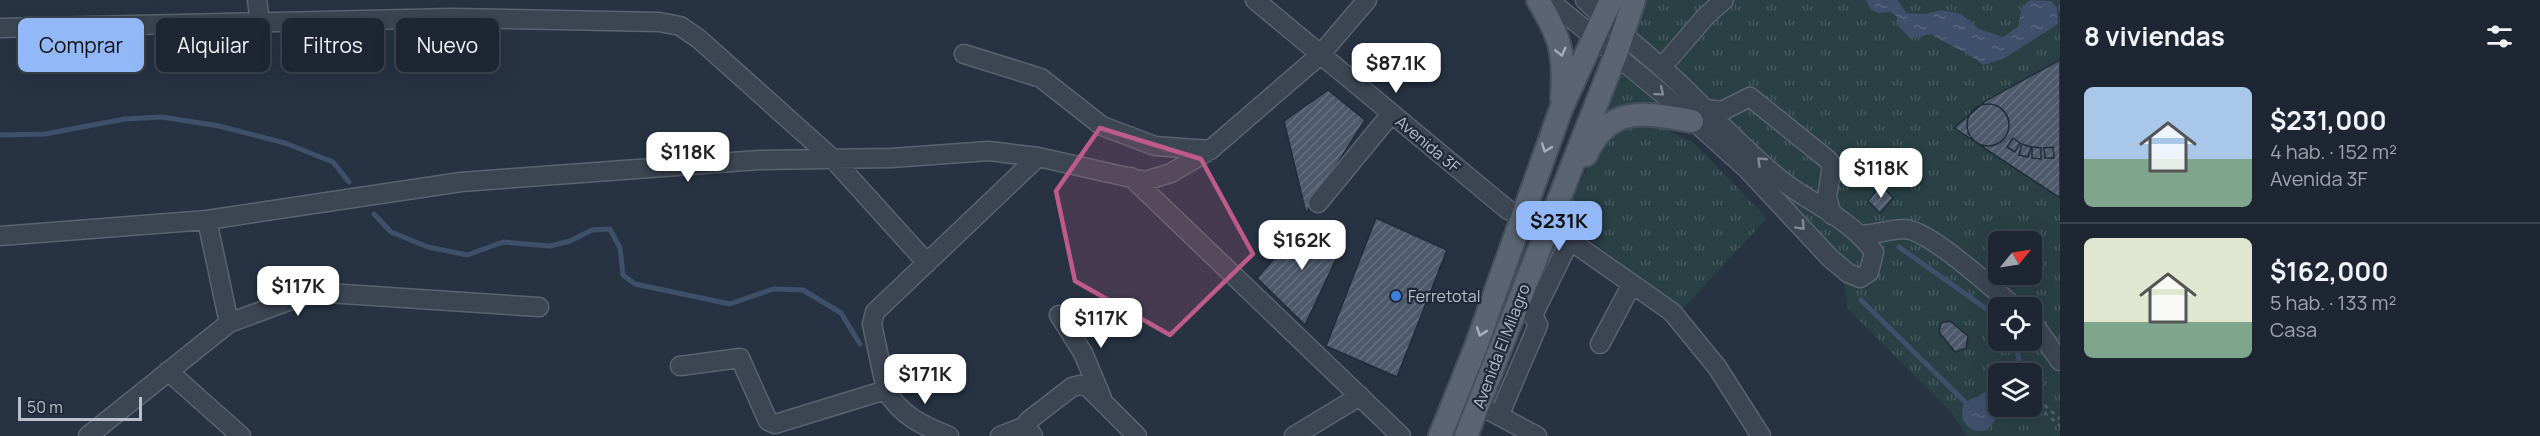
<!DOCTYPE html>
<html lang="es">
<meta charset="utf-8">
<style>
body{margin:0;font-family:Manrope,sans-serif;background:#2a323e;color:#f1f3f6;height:100vh;display:flex;flex-direction:column;font-size:22px;white-space:nowrap}
*{box-sizing:border-box;margin:0}
p{font-size:20px;color:#a0a5ac}
.icon{flex:none;width:33px;height:33px;fill:none;stroke:currentColor;stroke-width:2;stroke-linecap:round;stroke-linejoin:round}
.map{position:relative;flex:1;overflow:hidden}
.sheet{display:flex;flex-direction:column;background:#1d2632;width:480px}
.sheet>*{flex:none}
.hud{position:absolute;left:18px;top:18px;width:570px;height:54px;display:flex;gap:12px}
.needle{width:39px;rotate:60deg}
.fabs{position:absolute;left:1988px;top:231px;display:grid;gap:12px}
.fabs a{display:grid;place-items:center;width:54px;height:54px;border-radius:9px;background:#1d2632;box-shadow:0 6px 24px #0002,0 0 0 2px #3b434d;font-size:30px}
.scale{position:absolute;left:18px;bottom:15px;width:124px;box-sizing:border-box;padding-left:6px;border:3px solid #b9c0cc;border-top:0;font-size:16px;line-height:21px;white-space:nowrap;color:#b9c0cc;-webkit-text-stroke:4px #202a38;paint-order:stroke}
.price{position:absolute;translate:-50% -51px;padding:0 14px;border-radius:12px;background:#fff;color:#222;font-size:20px;line-height:39px;filter:drop-shadow(0 2px 3px #0008)}
.price::after{content:'';position:absolute;left:50%;top:36px;width:18px;height:14px;margin-left:-9px;background:inherit;clip-path:polygon(0 0,100% 0,50% 100%)}
.price.on{background:#93b8f7;color:#111}
ul{padding:0;list-style:none}
li{display:flex;align-items:center;gap:18px;height:150px;padding:0 24px}
li+li{border-top:2px solid #3b434d}
li span{display:grid;place-items:center;flex:none;width:168px;height:120px;border-radius:9px;color:#555}
li>.icon{margin-inline-start:auto}
span .icon{width:72px;height:72px;fill:#fffc;stroke-width:1}
li b{font-size:26px}
h2{display:flex;justify-content:space-between;align-items:center;height:72px;padding:0 24px;font-size:26px}
.chip{padding:0 21px;border-radius:9px;background:#1d2632;box-shadow:0 6px 24px #0002,0 0 0 2px #3b434d;font-size:21px;line-height:54px}
.chip.on{background:#93b8f7;color:#111}
main{display:flex;flex:1;min-height:0}
.map>svg:first-child{display:block}
</style>
<main>
<div class="map">
<svg width="2060" height="436" viewBox="0 0 2060 436">
<defs>
<pattern id="park-tufts" width="24" height="20" patternUnits="userSpaceOnUse" patternTransform="scale(1.5)"><rect width="24" height="20" fill="#294044"/><path d="M3 7l-1-3M5 7V3M7 7l1-3M15 17l-1-3M17 17v-4M19 17l1-3" fill="none" stroke="#465a5e"/></pattern>
<pattern id="water-ripples" width="26" height="14" patternUnits="userSpaceOnUse" patternTransform="scale(1.5)"><rect width="26" height="14" fill="#3e506b"/><path d="M2 4q2-2 4 0t4 0M15 11q2-2 4 0t4 0" fill="none" stroke="#58677f"/></pattern>
<pattern id="building-hatch" width="6" height="6" patternUnits="userSpaceOnUse" patternTransform="scale(1.5)"><rect width="6" height="6" fill="#4e5a6c"/><path d="M-1 1l2-2M0 6l6-6M5 7l2-2" fill="none" stroke="#657080"/></pattern>
</defs>
<rect width="100%" height="100%" fill="#273343"/>
<path fill="url(#park-tufts)" fill-rule="evenodd" d="M1640 0H2060V436H1967L1951 412 1848 309 1844 284 1789 222 1694 129 1598 123ZM1998 242H2031V274H1998ZM1998 308H2031V340H1998ZM1998 374H2031V406H1998Z
M1636 125 1660 127 1693 142 1767 218 1681 311 1563 218 1598 147 1614 133Z"/>
<path fill="url(#water-ripples)" d="M1866 0H1898L1906 13 1925 14 1942 10 1961 14 1979 29 2003 37 2018 27 2022 7 2030 0 2052 1 2057 10 2058 24 2003 59 1983 65C1966 50 1949 46 1931 34L1911 39 1899 27 1897 17 1891 12 1878 13 1870 9Z
M1962 414a17 17 0 1 1 34 0a17 17 0 1 1-34 0Z"/>
<g fill="none" stroke-linecap="round" stroke-linejoin="round">
<path stroke="#3e506b" stroke-width="5" d="M0 135 45 134 125 119 162 117 219 126 285 143 333 162 349 182
M374 214 391 232 428 247 467 255 503 242 550 246 570 241 592 230 610 229 620 248 623 275 635 284 730 304 773 289 803 290 841 313 860 344
M1899 247 1998 317
M1861 300 1966 403
M2014 374 2020 365 2015 340
M1981 397 1998 387"/>
</g>
<path fill="url(#building-hatch)" stroke="#222c3a" stroke-width="1.5" d="M2060 60V198L1954 128 1987 100Z
M1328 90 1365 120 1306 213 1284 121Z
M1967 125a21 21 0 1 1 42 0a21 21 0 1 1-42 0Z
M2013 138 2020 143 2015 152 2007 147Z
M2022 144 2031 147 2028 157 2019 155Z
M2032 147 2041 148V159L2032 158Z
M2053 147 2054 158H2045L2044 148Z
M1881 185 1893 198 1880 213 1868 201Z
M1376 218 1447 250 1397 377 1326 346Z
M1319 221 1341 249 1305 325 1257 278 1279 253Z
M1950 321 1968 336 1966 348 1955 352 1939 332 1941 323Z"/>
<g fill="none" stroke-linecap="round" stroke-linejoin="round">
<defs>
<path id="minor" d="M257 0 260 22
M1255 0 1508 210 1548 225 1672 312 1717 367 1761 436
M1549 0 1675 104 1747 169 1830 258 1848 273 1860 278 1869 272 1874 252C1852 220 1812 204 1781 180 1746 152 1714 117 1681 85 1650 56 1616 30 1585 0
M0 28 452 18 659 22 680 26 699 39 833 159 927 263
M964 54 1041 78 1102 126 1155 146 1210 150
M1662 67 1706 16 1724 0
M1706 109 1722 111 1750 97 1828 160 1832 165 1827 197 1832 215
M1131 177 1401 436
M1318 203 1391 114
M207 220 229 323
M1859 235C1875 235 1890 229 1905 229 1931 231 1994 290 2016 308
M0 236 207 220 461 182 759 160 891 158 989 151 1038 157 1145 181 1171 173 1210 150 1320 55 1367 0
M1059 315 1083 353 1102 398
M2031 320 2060 361
M1600 344 1632 284
M680 366 740 358 768 421 775 424 886 390 872 324 875 312 1038 157
M168 371 241 436
M886 390C900 415 923 426 949 436
M1490 411 1537 436
M1499 416 1538 325 1533 315 1570 240
M88 436 229 323 313 292 539 307
M1000 436 1026 426
M1033 436 1026 426 1028 421 1072 387 1080 385 1088 387 1137 436
M1294 436 1360 396"/>
<path id="major" d="M1538 0C1561 38 1565 54 1562 98
M1586 155C1609 104 1645 113 1692 121
M1440 436 1475 349 1561 109 1611 0
M1466 436 1616 54 1634 0"/>
</defs>
<use href="#minor" stroke="#5a6370" stroke-width="21"/>
<use href="#major" stroke="#454e5c" stroke-width="26"/>
<path stroke="#485d60" stroke-width="3" stroke-dasharray="4.5 4.5" stroke-linecap="butt" d="M2031 393 2060 419
M2031 400 2060 426"/>
<use href="#minor" stroke="#3c4552" stroke-width="18"/>
<use href="#major" stroke="#5a6472" stroke-width="22"/>
</g>
<defs><path id="oneway-chevron" d="M-2-3.5L2.5 0L-2 3.5" fill="none" stroke-width="1.6" stroke-linecap="round" stroke-linejoin="round" transform="scale(1.5)"/></defs>
<g stroke="#a6aeba">
<use href="#oneway-chevron" transform="translate(1561 52) rotate(76)"/>
<use href="#oneway-chevron" transform="translate(1546 148) rotate(110)"/>
<use href="#oneway-chevron" transform="translate(1481 332) rotate(109)"/>
</g>
<g stroke="#818995">
<use href="#oneway-chevron" transform="translate(1660 92) rotate(40)"/>
<use href="#oneway-chevron" transform="translate(1761 161) rotate(-136)"/>
<use href="#oneway-chevron" transform="translate(1801 226) rotate(47)"/>
</g>
<path fill="#be5b88" fill-opacity="0.2" stroke="#be5b88" stroke-width="4.5" stroke-linejoin="round" d="M1100 128 1201 159 1253 254 1170 335 1075 281 1056 191Z"/>
<circle fill="#3f7fe0" stroke="#202a38" stroke-width="2" cx="1396" cy="296" r="6"/>
<g text-anchor="middle" dominant-baseline="central" stroke-width="4.5" stroke-linejoin="round" paint-order="stroke">
<g font-size="16" fill="#b9c0cc" stroke="#202a38">
<text transform="translate(1428 144) rotate(40)">Avenida 3F</text>
<text transform="translate(1501 346) rotate(-69)">Avenida El Milagro</text>
</g>
<g font-size="16" fill="#b9c0cc" stroke="#202a38" text-anchor="start">
<text x="1408" y="296">Ferretotal</text>
</g>
</g>
</svg>
<div class="fabs">
<a><svg class="needle" viewBox="-14 -14 28 28"><path d="M0-13l5 13h-10z" fill="#e53935"/><path d="M0 13l5-13h-10z" fill="#a0a5ac"/></svg></a>
<a><svg class="icon" aria-label="locate" viewBox="0 0 24 24"><circle cx="12" cy="12" r="6"/><path d="M12 2v4M12 18v4M2 12h4M18 12h4"/></svg></a>
<a><svg class="icon" aria-label="layers" viewBox="0 0 24 24"><path d="M12 4l9 5-9 5-9-5zM3 14l9 5 9-5"/></svg></a>
</div>
<div class="scale">50 m</div>
<b class="price" style="left:1396px;top:94px">$87.1K</b>
<b class="price" style="left:688px;top:183px">$118K</b>
<b class="price" style="left:1881px;top:199px">$118K</b>
<b class="price on" style="left:1559px;top:252px">$231K</b>
<b class="price" style="left:1302px;top:271px">$162K</b>
<b class="price" style="left:298px;top:317px">$117K</b>
<b class="price" style="left:1101px;top:349px">$117K</b>
<b class="price" style="left:925px;top:405px">$171K</b>
<div class="hud">
<a class="chip on">Comprar</a>
<a class="chip">Alquilar</a>
<a class="chip">Filtros</a>
<a class="chip">Nuevo</a>
</div>
</div>
<section class="sheet">
<h2>8 viviendas<svg class="icon" aria-label="filters" viewBox="0 0 24 24"><path d="M4 7h16M4 17h16"/><circle cx="9" cy="7" r="2"/><circle cx="15" cy="17" r="2"/></svg></h2>
<ul>
<li><span style="background:linear-gradient(#a9c7e8 60%,#7fa58c 0)"><svg class="icon" aria-label="home" viewBox="0 0 24 24"><path d="M3 11l9-7 9 7M6 9v11h12V9"/></svg></span><div><b>$231,000</b><p>4 hab. · 152 m²</p><p>Avenida 3F</p></div></li>
<li><span style="background:linear-gradient(#dfe7d0 70%,#7fa58c 0)"><svg class="icon" aria-label="home" viewBox="0 0 24 24"><path d="M3 11l9-7 9 7M6 9v11h12V9"/></svg></span><div><b>$162,000</b><p>5 hab. · 133 m²</p><p>Casa</p></div></li>
</ul>
</section>
</main>
